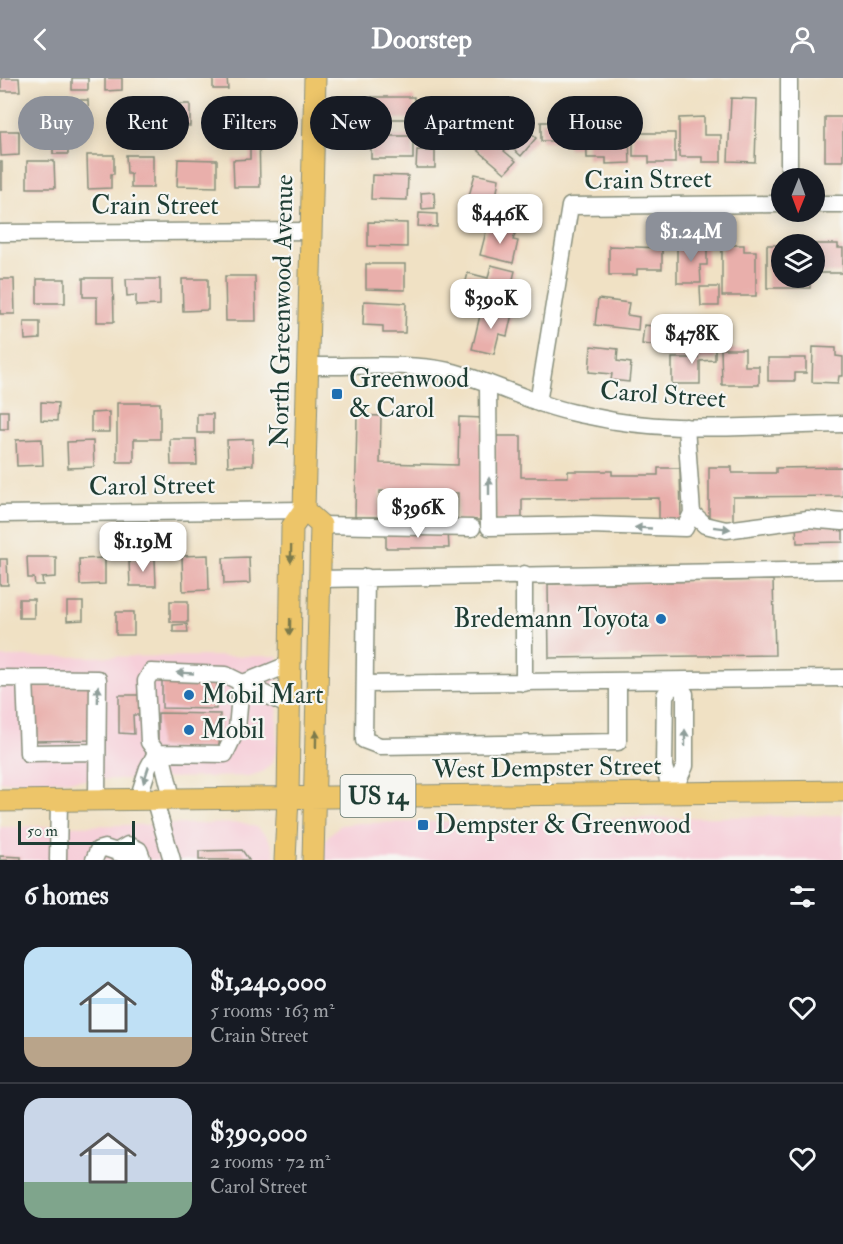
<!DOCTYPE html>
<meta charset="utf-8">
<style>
body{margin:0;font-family:"IM FELL Double Pica",serif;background:#242831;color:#f1f3f6;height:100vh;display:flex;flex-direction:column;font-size:22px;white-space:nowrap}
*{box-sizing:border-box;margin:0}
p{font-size:20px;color:#9ea1a6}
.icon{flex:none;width:33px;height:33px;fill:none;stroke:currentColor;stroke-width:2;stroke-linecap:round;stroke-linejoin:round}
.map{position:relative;height:782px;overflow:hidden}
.panel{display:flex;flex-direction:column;background:#171b24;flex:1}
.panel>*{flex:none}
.banner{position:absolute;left:18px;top:18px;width:807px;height:54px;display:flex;gap:12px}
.needle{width:39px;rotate:181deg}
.tools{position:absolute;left:771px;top:90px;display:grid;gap:12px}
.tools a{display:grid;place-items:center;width:54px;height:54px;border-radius:50%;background:#171b24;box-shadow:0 3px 15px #0003;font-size:30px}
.scale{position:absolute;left:18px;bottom:15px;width:117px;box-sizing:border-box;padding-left:6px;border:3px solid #1f3d34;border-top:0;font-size:16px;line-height:21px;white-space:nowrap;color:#1f3d34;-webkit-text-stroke:4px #f6f6f2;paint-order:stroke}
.price{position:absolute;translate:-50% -51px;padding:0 14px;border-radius:12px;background:#fff;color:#222;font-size:20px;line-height:39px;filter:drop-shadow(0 2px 3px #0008)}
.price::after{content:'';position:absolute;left:50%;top:36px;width:18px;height:14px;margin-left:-9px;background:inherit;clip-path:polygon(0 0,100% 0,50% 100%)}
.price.selected{background:#8c9099;color:#fff}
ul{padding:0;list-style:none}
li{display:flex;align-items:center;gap:18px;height:150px;padding:0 24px}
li+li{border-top:2px solid #363941}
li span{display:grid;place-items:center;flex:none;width:168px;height:120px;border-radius:18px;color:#555}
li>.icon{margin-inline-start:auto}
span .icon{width:72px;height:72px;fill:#fffc;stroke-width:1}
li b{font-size:26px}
h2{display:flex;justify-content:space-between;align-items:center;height:72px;padding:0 24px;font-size:26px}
.tag{padding:0 21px;border-radius:27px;background:#171b24;box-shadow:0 3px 15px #0003;font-size:21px;line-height:54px}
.tag.selected{background:#8c9099;color:#fff}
header{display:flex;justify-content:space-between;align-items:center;height:78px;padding:0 24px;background:#8c9099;color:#fff;font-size:27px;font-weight:800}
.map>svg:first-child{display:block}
</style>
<header><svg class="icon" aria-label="back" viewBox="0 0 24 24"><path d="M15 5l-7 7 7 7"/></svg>Doorstep<svg class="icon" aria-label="person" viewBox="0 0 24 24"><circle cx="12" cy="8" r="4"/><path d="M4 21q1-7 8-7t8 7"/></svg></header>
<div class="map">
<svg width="843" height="782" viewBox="0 0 843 782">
<rect width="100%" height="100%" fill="#f6f6f2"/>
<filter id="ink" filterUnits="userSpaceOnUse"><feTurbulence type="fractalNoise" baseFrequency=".0167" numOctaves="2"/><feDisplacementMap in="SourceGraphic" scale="12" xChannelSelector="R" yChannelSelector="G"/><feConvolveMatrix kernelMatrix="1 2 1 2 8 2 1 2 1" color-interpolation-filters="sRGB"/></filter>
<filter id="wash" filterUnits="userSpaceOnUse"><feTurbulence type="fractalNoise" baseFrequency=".008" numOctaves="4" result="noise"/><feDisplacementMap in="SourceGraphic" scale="24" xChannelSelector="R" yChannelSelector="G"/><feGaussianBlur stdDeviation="1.35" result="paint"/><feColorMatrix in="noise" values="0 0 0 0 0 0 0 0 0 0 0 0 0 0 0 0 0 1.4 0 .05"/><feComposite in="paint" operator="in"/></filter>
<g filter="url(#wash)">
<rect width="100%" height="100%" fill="#f0e1c4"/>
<path fill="#f6cfd9" d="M278 578 277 671 272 685 262 694 250 698 0 704V579Z
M843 737V782H321L322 769 329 757 340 747 358 745Z
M244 745 256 749 267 758 274 771 275 782H0V749Z"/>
<g id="blocks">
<path fill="#e9afab" d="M1 0H19L20 13H1Z
M72 0H88V12H72Z
M105 0H122V12L105 13Z
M213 0H227L228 11H213Z
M372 19H414V41H372Z
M731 20 757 21 755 84 728 83Z
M71 22H88L89 45H71Z
M171 26H190V48H171Z
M497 27 536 60 521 78 509 67 504 73 516 83 505 95 467 63Z
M153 28H168V46H153Z
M421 34H439V50L421 51Z
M610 38 611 59 629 58 630 85 606 86V80H587L586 39Z
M704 39V57H721V84H702V79H679V40Z
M825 39H843V83H825Z
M541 44H581V70H568V63H541Z
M240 52H259L260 109H234L233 82 250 81V70H240Z
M0 53H19V77L1 78Z
M633 55H675V85H649V78H633Z
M53 58H68V76H53Z
M371 58H413V81H371Z
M417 72 435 73V90H416Z
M87 77H114V96H111V110L88 111Z
M126 77H153V110H131V96H127Z
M178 81 217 82V109L177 108Z
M27 83H54L55 110H27Z
M0 84H2V111H0Z
M475 96 499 101 496 120 512 124 507 145 464 136Z
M372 97 408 98 407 122 371 121Z
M434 114 435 130 422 131 421 115Z
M419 135 437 136V149L418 148Z
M368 144 407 145V169L368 168Z
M487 150 503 154 504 150 516 153 513 162 518 163 513 185 480 177Z
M814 166H838V170H843V195H814Z
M722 167H744V173H756V218H722Z
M767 167H782V200H810V210H767Z
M609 168 662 170V191H637V197H609Z
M677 168H707V187H700L701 205H677Z
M366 186H405V212L366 211Z
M491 187 515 193 506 230 462 219 468 195 488 200Z
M225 198H255L256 243H226Z
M83 200H113L114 244H97V219H83Z
M0 201H14L15 236H0Z
M37 201H65V225H37Z
M126 201H160V227L136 228V217L127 218Z
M182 201H208V232L183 233Z
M700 209H719V228H701Z
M598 221 629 225 627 237 639 239 638 252 595 247Z
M364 223 406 225 405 255H383V248L363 247Z
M482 229 512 236 507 258 499 256 494 276 472 271Z
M24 244H40V261L25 262Z
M644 247 661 249 659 268 642 266Z
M698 264H715V282L700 283V306H672V280H698Z
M591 268 618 271 617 283 631 285 629 304 611 302 612 296 589 294Z
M813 269 836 270V278L843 279V298H839L838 305 812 304Z
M721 271H745V288H759V307H722Z
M768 280H806V295H795V303H768Z
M41 324 58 325 57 343 41 342Z
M117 325H160V361H134V384H117Z
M0 333H8V351H0Z
M109 334V354H91V335Z
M197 336H213V355H197Z
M357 337 381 338 380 385 458 387 459 339 483 340 480 442H457L458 415 380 413 379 439H355Z
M495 358H521V399H568V393H612V397H658V390H680L681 444H659V420L522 421V443H495Z
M42 361 43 387 17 388 16 362Z
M170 361H196L197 387H171Z
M253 361V387L228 388 227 362Z
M93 363 94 389 68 390 67 364Z
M709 389H732V395H776V390L843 389V418L733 419V444H709Z
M796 447H843V464L797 465Z
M448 452 449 470H386V453Z
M208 477 209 512 183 513 182 478Z
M27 479H56V499L42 500 43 507H35L34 500H28Z
M249 479 250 505 224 506 223 480Z
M105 480V506L80 507 79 481Z
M0 481H7L8 507H0Z
M155 481 156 508H130L129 482Z
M773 502 775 577 549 580 548 506Z
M19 521H34V540H19Z
M170 523H188V544H170Z
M67 524H83V542L67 543Z
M116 534H134V557H116Z
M187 546 188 554H173V547Z
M162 603 217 604 216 631 162 630Z
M91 607 92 662 34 663 33 608Z
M119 617H140V637H133L134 656 119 655Z
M158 635 220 636 219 670 158 669Z
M242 772 249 782H199V773Z
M0 778 21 779V782H0Z"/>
</g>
</g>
<g filter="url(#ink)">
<use href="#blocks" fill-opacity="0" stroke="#888f7c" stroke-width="1.5"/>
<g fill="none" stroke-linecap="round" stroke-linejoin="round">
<defs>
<path id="minor" d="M789 0V100
M814 126H843
M0 155 311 153
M308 288C353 289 405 284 449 293 479 300 506 313 535 323 560 333 588 338 615 343 687 355 769 347 843 346
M488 305 489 449 589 447 685 450 692 435
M538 325 570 128 782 126
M686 349 692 435 705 447 726 452 808 441 843 444
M0 436 304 432
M321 447 472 450
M524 496V605
M366 499 364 662 380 668 618 664V605
M320 501 843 492
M0 600 98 601 97 721
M25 600 28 675 97 674
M241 606 290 586
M365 606 843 600
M156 675 225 676 237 651 241 606
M672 715 685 688V616L676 603
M672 715 664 689 665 617 676 603
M154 720 172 782
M172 720 163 683 149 664 146 603 151 594 226 597 289 628
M138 721 148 690 156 675
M116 774 128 767 139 772 142 780 141 782
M58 782 59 722
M94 782 98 772 105 770 123 776 127 782"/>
<path id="major" d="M304 432 321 447 313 782
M0 723 843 713
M285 782 288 719 292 449 304 432 315 0"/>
</defs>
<use href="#minor" stroke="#888f7c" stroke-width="19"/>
<use href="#major" stroke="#888f7c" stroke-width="23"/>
<use href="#minor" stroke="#fff" stroke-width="16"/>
<use href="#major" stroke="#edc569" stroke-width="21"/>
</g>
<defs><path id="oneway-solid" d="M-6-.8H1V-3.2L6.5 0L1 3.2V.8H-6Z" transform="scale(1.5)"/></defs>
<g fill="#8f9e9a">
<use href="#oneway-solid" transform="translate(489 408) rotate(-90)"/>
<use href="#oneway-solid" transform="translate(643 450) rotate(-177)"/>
<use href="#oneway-solid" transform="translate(722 450) rotate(7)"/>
<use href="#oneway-solid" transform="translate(185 595) rotate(-177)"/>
<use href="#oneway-solid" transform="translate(98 616) rotate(-89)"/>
<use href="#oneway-solid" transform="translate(685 660) rotate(-90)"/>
<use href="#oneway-solid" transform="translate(146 697) rotate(108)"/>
</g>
<g fill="#7c7a4c">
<use href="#oneway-solid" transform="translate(291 476) rotate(91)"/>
<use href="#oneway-solid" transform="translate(290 549) rotate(91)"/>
<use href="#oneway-solid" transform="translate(316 661) rotate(-89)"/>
</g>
</g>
<g fill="#1f6fb2" stroke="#f6f6f2" stroke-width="2">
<rect x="331" y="310" width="12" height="12" rx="3"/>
<circle cx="661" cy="541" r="6"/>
<circle cx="189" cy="617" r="6"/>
<circle cx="189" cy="652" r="6"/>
<rect x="417" y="741" width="12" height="12" rx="3"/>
</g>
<g text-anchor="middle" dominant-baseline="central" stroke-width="4.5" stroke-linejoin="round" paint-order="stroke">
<rect fill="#f6f6f2" stroke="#60746d" stroke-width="1.5" x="340.5" y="697" width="75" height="42" rx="4.5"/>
<g font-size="24" font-weight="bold" fill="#1f3d34">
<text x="378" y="718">US 14</text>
</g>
<g font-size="26" fill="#1f3d34" stroke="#f6f6f2">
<text transform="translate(648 102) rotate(-1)">Crain Street</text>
<text x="155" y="128">Crain Street</text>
<text transform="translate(282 233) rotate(-89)">North Greenwood Avenue</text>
<text transform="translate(663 317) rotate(4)">Carol Street</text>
<text transform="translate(152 408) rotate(-1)">Carol Street</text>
<text transform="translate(547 690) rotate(-1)">West Dempster Street</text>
</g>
<g font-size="26" fill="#1f3d34" stroke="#f6f6f2" text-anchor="start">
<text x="349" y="301">Greenwood<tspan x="349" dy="30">&amp; Carol</tspan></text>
<text x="649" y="541" text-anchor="end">Bredemann Toyota</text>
<text x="201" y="617">Mobil Mart</text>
<text x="201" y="652">Mobil</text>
<text x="435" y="747">Dempster &amp; Greenwood</text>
</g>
</g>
</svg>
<div class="tools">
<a><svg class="needle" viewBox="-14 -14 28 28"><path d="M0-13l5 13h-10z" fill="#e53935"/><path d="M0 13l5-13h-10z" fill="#9ea1a6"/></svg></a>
<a><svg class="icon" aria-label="layers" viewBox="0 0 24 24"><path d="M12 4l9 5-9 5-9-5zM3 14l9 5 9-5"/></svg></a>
</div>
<div class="scale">50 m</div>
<b class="price" style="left:500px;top:167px">$446K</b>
<b class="price selected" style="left:691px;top:185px">$1.24M</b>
<b class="price" style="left:491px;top:252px">$390K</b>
<b class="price" style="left:692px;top:287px">$478K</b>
<b class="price" style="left:418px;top:461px">$396K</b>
<b class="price" style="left:143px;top:495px">$1.19M</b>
<div class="banner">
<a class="tag selected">Buy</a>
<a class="tag">Rent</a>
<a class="tag">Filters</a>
<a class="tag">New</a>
<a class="tag">Apartment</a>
<a class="tag">House</a>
</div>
</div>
<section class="panel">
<h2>6 homes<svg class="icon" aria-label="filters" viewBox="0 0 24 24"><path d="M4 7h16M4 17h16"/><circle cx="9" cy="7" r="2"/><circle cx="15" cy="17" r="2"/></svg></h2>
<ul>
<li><span style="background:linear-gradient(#bfe0f5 75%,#b9a48a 0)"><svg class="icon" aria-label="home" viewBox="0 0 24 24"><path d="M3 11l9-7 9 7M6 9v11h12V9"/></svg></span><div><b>$1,240,000</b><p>5 rooms · 163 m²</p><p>Crain Street</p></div><svg class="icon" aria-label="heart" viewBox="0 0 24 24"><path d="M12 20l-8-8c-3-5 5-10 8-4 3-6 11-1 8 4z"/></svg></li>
<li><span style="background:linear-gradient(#c9d6e8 70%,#7fa58c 0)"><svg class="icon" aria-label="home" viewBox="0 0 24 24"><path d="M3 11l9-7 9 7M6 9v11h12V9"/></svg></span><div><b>$390,000</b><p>2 rooms · 72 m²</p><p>Carol Street</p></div><svg class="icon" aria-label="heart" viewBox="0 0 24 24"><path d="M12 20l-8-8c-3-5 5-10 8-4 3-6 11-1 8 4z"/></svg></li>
</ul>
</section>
